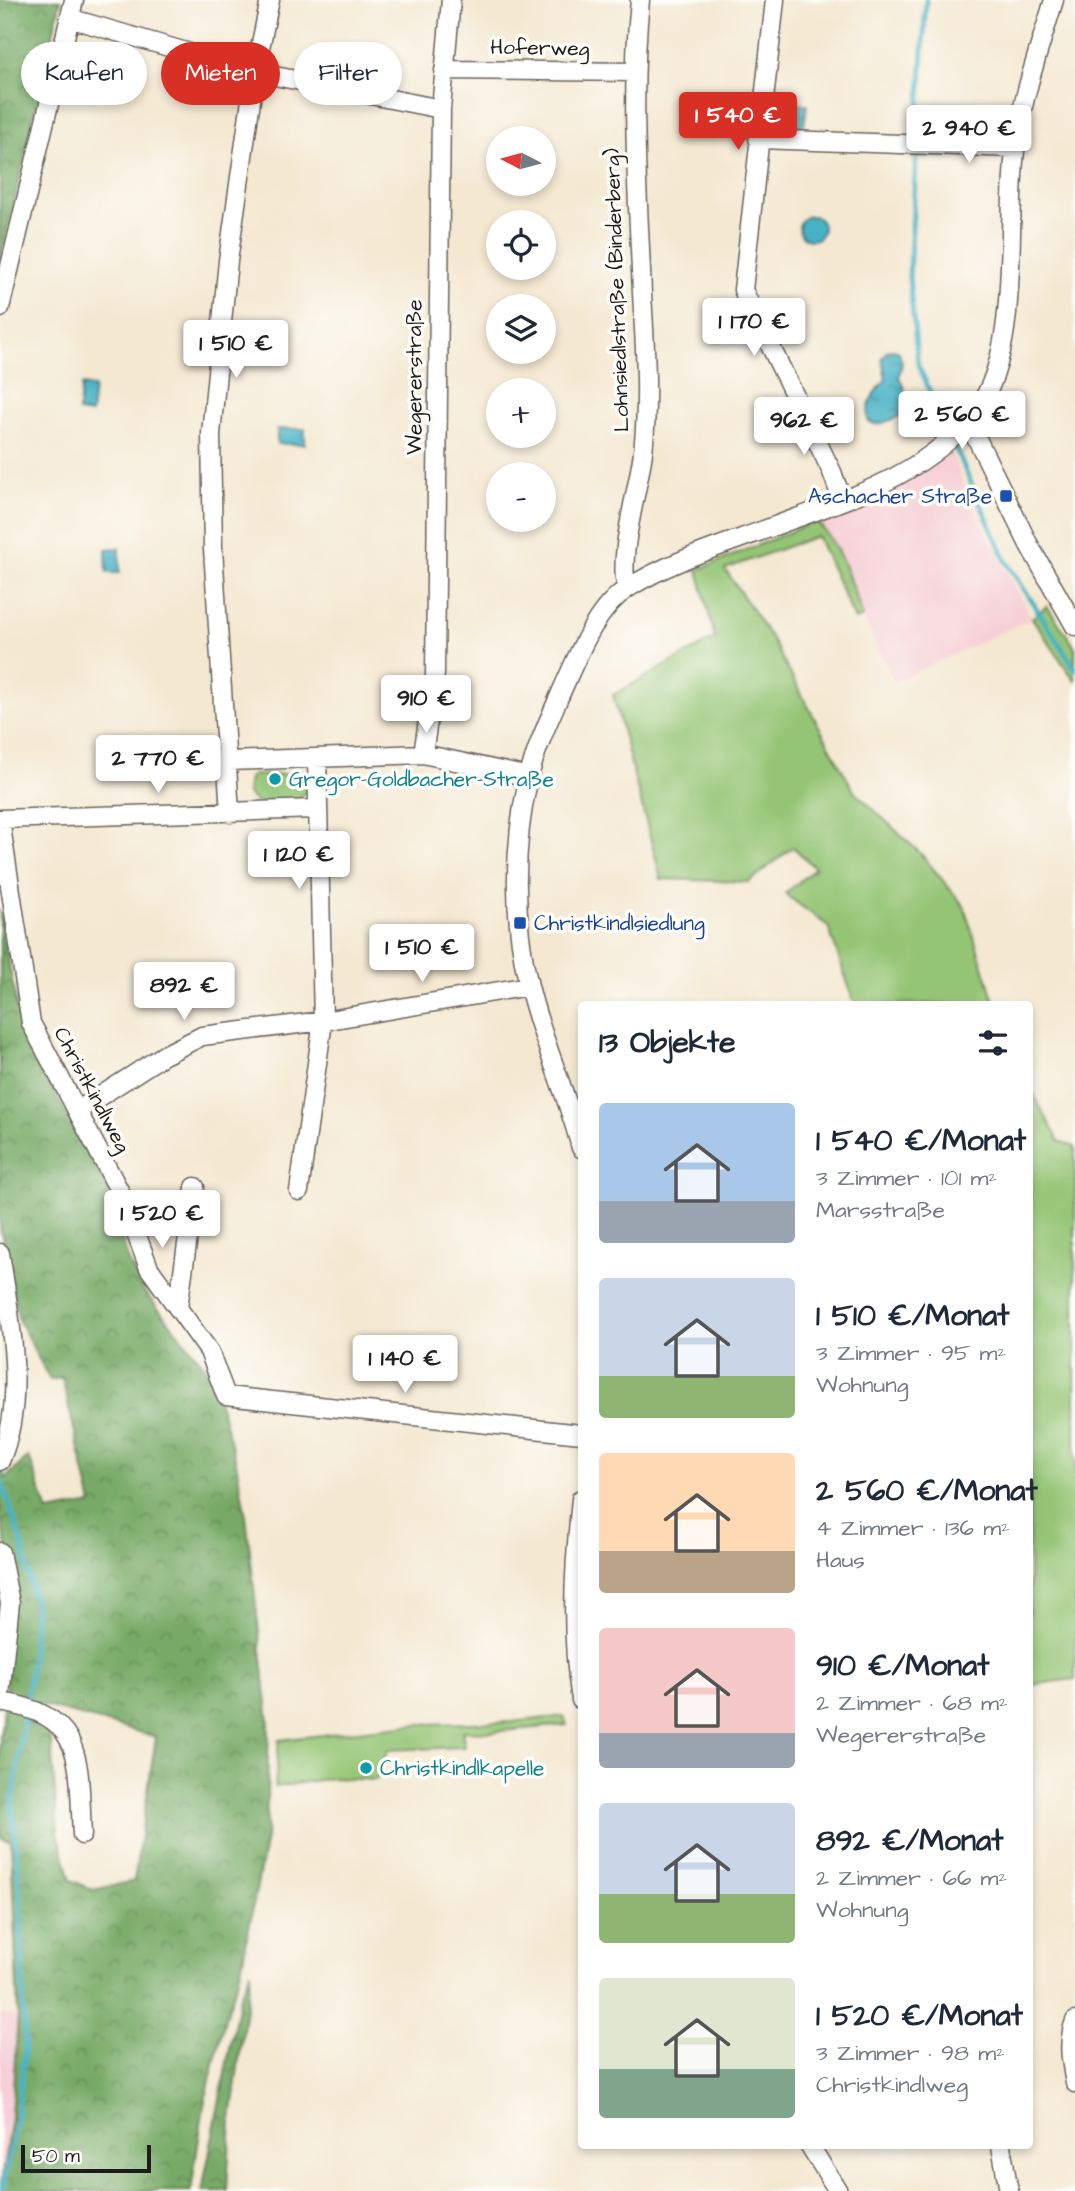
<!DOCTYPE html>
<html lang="de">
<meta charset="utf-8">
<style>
body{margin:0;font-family:"Architects Daughter",sans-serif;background:#f2f2f3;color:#1f2937;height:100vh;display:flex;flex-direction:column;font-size:26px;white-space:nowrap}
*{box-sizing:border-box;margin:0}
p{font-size:23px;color:#747a83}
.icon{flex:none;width:38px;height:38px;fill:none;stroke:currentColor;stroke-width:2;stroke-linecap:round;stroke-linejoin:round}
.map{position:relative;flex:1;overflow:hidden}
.drawer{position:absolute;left:578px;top:1001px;width:455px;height:1148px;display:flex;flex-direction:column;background:#fff;border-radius:7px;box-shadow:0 4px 10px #0003}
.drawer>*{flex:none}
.hud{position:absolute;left:21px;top:42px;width:452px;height:63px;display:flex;gap:14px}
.needle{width:46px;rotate:276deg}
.controls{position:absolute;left:486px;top:126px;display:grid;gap:14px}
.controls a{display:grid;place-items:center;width:70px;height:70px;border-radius:50%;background:#fff;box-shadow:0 4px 10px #0003;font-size:35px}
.scale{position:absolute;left:21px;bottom:18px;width:130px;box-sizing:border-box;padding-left:7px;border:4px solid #1c1c1c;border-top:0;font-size:19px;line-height:24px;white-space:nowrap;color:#1c1c1c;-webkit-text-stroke:5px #fdfcf7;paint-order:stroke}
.price{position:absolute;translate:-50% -60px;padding:0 16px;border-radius:7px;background:#fff;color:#222;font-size:23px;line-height:46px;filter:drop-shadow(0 2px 4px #0008)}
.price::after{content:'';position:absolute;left:50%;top:42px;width:21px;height:16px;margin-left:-10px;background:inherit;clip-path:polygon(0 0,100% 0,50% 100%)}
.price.on{background:#d93025;color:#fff}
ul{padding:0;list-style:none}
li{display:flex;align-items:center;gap:21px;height:175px;padding:0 21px}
li span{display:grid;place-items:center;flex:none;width:196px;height:140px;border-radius:7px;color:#555}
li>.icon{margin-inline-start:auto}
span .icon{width:84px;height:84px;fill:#fffc;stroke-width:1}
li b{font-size:30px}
h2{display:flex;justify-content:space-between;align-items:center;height:84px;padding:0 21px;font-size:30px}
.pill{padding:0 24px;border-radius:32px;background:#fff;box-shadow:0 4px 10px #0003;font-size:24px;line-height:63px}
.pill.on{background:#d93025;color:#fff}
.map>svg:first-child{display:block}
</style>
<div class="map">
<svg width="1075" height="2191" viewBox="0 0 1075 2191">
<defs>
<pattern id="forest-crowns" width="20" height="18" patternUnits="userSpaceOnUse" patternTransform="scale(1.75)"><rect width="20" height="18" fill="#7a6"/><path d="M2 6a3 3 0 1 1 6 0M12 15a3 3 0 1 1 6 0" fill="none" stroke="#618a53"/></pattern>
<pattern id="water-ripples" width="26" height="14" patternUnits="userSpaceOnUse" patternTransform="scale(1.75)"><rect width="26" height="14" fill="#47b2c6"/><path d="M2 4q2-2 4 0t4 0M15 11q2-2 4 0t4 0" fill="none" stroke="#3a90a0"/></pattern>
</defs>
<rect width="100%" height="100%" fill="#fdfcf7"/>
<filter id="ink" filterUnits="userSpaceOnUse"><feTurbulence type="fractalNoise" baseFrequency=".0143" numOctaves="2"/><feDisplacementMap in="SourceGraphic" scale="14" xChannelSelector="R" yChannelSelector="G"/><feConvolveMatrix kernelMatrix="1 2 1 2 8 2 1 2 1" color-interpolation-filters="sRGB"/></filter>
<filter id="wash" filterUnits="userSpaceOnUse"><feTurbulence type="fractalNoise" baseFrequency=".00686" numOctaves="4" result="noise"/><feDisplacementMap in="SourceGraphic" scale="28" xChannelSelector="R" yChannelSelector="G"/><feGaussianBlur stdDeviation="1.57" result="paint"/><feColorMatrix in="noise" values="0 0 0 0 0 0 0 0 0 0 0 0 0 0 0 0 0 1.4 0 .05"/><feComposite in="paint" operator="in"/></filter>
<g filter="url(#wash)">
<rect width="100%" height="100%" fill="#f4e8d1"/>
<path fill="#f6cfd7" d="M951 452 975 512 1032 618 894 682 863 617 840 557 827 533 818 524 811 523 897 484Z
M0 2014 18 2016 11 2117 0 2178Z"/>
<path fill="#94c575" stroke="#587048" stroke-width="2" d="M811 523H818C842 548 851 585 863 617L855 620 817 536 725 569 771 638 854 791 921 854 964 906 995 1004H855L828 926 785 894 815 868 793 847 749 882 661 879 613 695 715 638 698 570Z
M1047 606 1075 647V681L1032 618Z
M300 774H304L306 791 298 800 256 803 247 793 249 778 253 775Z
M1029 1086 1059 1141 1075 1147V1679L1029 1685Z
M564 1716 567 1725 489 1732 462 1731 465 1747 388 1750 376 1780 332 1778 275 1787 279 1740 419 1724 512 1722Z"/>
<path fill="url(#forest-crowns)" stroke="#4a6341" stroke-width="2" fill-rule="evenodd" d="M0 0H61L0 262Z
M0 910 21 1032 108 1191 128 1259 143 1290 204 1365 221 1408 236 1462 246 1516 269 1722 266 1838 241 1970 225 2019 204 2105 191 2191H0L11 2117 18 2016 11 1841 0 1837V1736L6 1697 10 1559 0 1517V1463L5 1478 29 1457 48 1512 92 1504 62 1378 50 1380 19 1321 0 1227ZM32 1702 156 1737 134 1881 93 1890 71 1880 58 1833 51 1739 43 1726 29 1721Z
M251 1970 231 2119 227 2191H202L240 1996Z"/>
<path fill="url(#water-ripples)" stroke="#326771" stroke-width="2" d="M794 103 807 105 804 128 790 126Z
M799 228a12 12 0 1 1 24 0a12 12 0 1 1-24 0Z
M894 350 899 352 902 363 899 377 909 398 901 416 877 425 868 421C866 402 874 393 886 379L882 358 887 351Z
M82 385 94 387 91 414 78 412Z
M277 429H305V444H277Z
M119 548 120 573H107L106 549Z"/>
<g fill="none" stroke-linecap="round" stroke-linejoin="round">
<path stroke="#47b2c6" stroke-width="5" d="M926 0 909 277 918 365 1007 563 1075 668
M0 1478 22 1543 35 1606 31 1666 12 1808 20 1894 25 2049 17 2118 2 2191"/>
</g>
</g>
<g filter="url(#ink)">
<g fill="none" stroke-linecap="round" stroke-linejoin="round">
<defs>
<path id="minor" d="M775 0 743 290 832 472 842 500
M69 18 255 72 441 109
M444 70 635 72
M758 139 1015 148
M0 308 74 0
M966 423 978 441 1029 545 1075 626
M627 588C617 558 639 487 643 452 649 399 645 346 642 293 638 195 630 97 640 0
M423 754 435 674 441 109 451 0
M229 761 423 754 529 777
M230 813 213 549 211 434 228 261 255 72 270 0
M0 819 317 809
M0 820 31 1023 122 1196 149 1268 209 1351 226 1396 581 1434
M77 1111 164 1055 202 1036 323 1021 529 986
M581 1148C567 1093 542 1041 529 986 513 921 513 846 528 781 535 749 550 718 563 688 578 655 596 608 628 588 670 561 724 545 772 527 844 500 930 475 978 408 1021 347 1006 226 1015 151 1021 100 1039 50 1054 0
M299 1191 323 1021 317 759
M0 1253C10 1319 27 1398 0 1461
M178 1308 195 1187
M581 1499C574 1567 570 1632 581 1700
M0 1552 10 1603 0 1695
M0 1702C87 1715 78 1762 82 1835
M1075 2021C1067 2042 1071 2062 1075 2083
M810 2146 838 2191
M1001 2146 1009 2191"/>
</defs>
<use href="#minor" stroke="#68635b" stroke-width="21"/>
<use href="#minor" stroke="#fff" stroke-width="18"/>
</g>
</g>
<g fill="#1a4fb4" stroke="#fdfcf7" stroke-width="2.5">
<rect x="999" y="489" width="14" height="14" rx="3.5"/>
<rect x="513" y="916" width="14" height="14" rx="3.5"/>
</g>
<g fill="#0f9aa8" stroke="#fdfcf7" stroke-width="2.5">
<circle cx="275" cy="779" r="7"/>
<circle cx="366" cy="1768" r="7"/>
</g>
<g text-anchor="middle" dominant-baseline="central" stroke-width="7" stroke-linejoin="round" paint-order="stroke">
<g font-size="21" fill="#1c1c1c" stroke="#fdfcf7">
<text transform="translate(540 48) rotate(1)">Hoferweg</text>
<text transform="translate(617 290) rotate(-92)">Lohnsiedlstraße (Binderberg)</text>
<text transform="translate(414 377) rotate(-90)">Wegererstraße</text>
<text transform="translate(92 1090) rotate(62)">Christkindlweg</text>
</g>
<g font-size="21" fill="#164399" stroke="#fdfcf7" text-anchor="end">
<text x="992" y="496">Aschacher Straße</text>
<text x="534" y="923" text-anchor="start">Christkindlsiedlung</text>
</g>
<g font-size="21" fill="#0d838f" stroke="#fdfcf7" text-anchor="start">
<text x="289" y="779">Gregor-Goldbacher-Straße</text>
<text x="380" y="1768">Christkindlkapelle</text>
</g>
</g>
</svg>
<div class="controls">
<a><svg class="needle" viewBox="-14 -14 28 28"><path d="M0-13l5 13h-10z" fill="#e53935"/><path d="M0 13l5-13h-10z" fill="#747a83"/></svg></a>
<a><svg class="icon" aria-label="locate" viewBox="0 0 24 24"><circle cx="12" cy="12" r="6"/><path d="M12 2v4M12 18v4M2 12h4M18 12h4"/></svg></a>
<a><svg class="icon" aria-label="layers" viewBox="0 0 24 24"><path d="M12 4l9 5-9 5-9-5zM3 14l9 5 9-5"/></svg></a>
<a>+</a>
<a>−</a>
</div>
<div class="scale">50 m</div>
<b class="price on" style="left:738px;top:152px">1 540 €</b>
<b class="price" style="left:969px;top:165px">2 940 €</b>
<b class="price" style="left:754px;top:358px">1 170 €</b>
<b class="price" style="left:236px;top:380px">1 510 €</b>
<b class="price" style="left:962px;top:451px">2 560 €</b>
<b class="price" style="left:804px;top:457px">962 €</b>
<b class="price" style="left:426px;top:735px">910 €</b>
<b class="price" style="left:158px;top:795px">2 770 €</b>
<b class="price" style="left:299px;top:891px">1 120 €</b>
<b class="price" style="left:422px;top:984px">1 510 €</b>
<b class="price" style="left:184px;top:1022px">892 €</b>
<b class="price" style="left:162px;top:1250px">1 520 €</b>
<b class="price" style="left:405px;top:1395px">1 140 €</b>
<div class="hud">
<a class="pill">Kaufen</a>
<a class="pill on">Mieten</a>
<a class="pill">Filter</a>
</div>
<section class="drawer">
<h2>13 Objekte<svg class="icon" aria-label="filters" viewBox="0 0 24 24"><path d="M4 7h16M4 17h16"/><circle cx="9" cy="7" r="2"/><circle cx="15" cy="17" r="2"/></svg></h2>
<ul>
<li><span style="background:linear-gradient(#a9c7e8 70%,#9aa5b1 0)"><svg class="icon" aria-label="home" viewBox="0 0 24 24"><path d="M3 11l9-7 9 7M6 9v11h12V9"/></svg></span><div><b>1 540 €/Monat</b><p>3 Zimmer · 101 m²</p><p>Marsstraße</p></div></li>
<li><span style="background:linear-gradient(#c9d6e8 70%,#8fb573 0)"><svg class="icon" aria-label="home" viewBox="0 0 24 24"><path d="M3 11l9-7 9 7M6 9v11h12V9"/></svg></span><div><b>1 510 €/Monat</b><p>3 Zimmer · 95 m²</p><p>Wohnung</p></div></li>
<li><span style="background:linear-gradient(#ffd9b3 70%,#b9a48a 0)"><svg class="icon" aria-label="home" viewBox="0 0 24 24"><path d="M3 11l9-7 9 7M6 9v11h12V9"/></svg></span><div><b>2 560 €/Monat</b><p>4 Zimmer · 136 m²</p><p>Haus</p></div></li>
<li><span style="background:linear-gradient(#f6c9c9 75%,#9aa5b1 0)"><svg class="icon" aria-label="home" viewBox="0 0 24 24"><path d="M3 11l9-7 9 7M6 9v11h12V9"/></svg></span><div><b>910 €/Monat</b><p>2 Zimmer · 68 m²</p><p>Wegererstraße</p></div></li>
<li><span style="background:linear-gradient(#c9d6e8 65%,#8fb573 0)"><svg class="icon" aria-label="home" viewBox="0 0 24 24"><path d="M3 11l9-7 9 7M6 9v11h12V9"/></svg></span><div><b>892 €/Monat</b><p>2 Zimmer · 66 m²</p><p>Wohnung</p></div></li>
<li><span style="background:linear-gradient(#dfe7d0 65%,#7fa58c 0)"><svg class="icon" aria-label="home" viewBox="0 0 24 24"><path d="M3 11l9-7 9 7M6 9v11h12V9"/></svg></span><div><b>1 520 €/Monat</b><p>3 Zimmer · 98 m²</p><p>Christkindlweg</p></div></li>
</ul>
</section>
</div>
